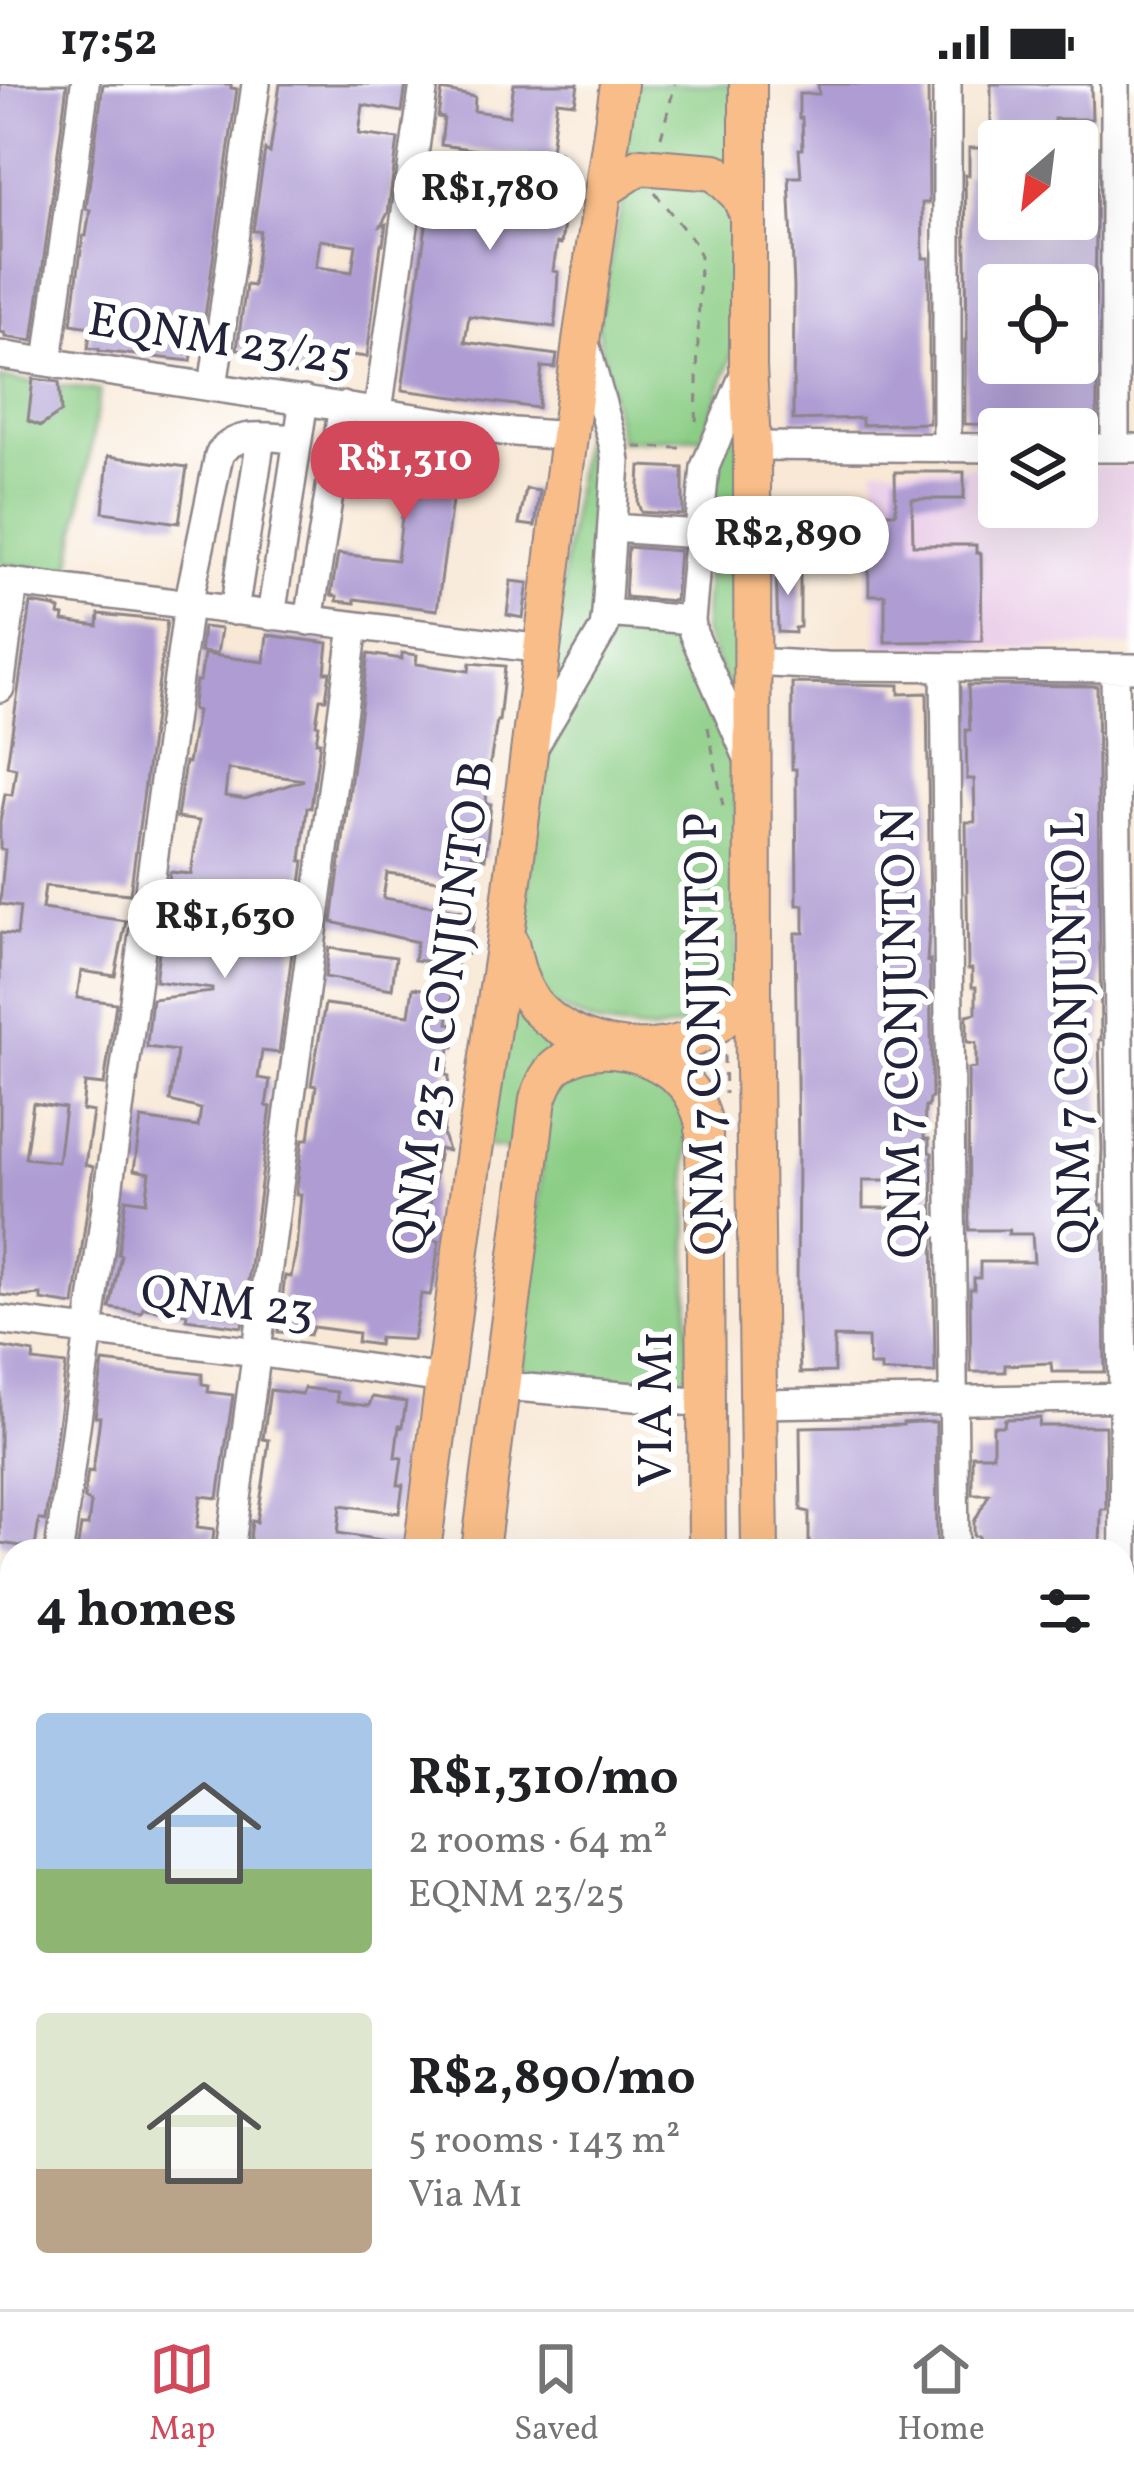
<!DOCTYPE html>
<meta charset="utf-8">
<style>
body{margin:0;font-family:Vollkorn,serif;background:#f2f2f2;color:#202124;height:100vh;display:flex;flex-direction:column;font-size:45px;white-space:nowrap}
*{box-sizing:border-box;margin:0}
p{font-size:39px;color:#757577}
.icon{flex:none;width:66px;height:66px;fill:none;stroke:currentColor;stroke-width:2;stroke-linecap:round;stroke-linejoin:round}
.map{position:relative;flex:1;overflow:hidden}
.side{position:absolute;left:0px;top:1455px;width:1134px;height:771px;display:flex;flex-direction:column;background:#fff;border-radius:36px 36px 0 0;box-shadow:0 12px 48px #0002}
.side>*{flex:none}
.needle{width:78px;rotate:208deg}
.controls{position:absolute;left:978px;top:36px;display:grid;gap:24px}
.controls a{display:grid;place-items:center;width:120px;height:120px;border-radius:12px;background:#fff;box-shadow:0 12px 48px #0002;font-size:60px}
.price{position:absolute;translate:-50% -102px;padding:0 27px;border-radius:42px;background:#fff;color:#222;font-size:39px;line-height:78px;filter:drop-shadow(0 3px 6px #0008)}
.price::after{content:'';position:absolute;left:50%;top:72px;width:36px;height:27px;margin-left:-18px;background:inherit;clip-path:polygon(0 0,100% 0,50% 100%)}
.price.selected{background:#d1495b;color:#fff}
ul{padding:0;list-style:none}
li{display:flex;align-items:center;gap:36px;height:300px;padding:0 36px}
li span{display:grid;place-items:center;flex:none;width:336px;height:240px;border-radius:12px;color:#555}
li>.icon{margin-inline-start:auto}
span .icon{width:144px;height:144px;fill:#fffc;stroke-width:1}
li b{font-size:51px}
h2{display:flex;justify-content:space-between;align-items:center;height:144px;padding:0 36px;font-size:51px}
.status{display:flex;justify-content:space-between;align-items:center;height:84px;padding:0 60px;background:#fff;direction:ltr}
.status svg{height:33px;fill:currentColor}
.tabs{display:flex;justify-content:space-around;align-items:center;height:168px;border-top:3px solid #e0e0e0;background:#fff;font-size:33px;color:#757577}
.tabs a{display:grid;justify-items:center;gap:6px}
.tabs .selected{color:#d1495b}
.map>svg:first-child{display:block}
</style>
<div class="status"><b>17:52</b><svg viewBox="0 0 49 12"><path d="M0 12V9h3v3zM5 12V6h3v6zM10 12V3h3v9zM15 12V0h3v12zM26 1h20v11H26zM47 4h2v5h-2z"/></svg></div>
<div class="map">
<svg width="1134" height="2225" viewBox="0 0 1134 2225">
<rect width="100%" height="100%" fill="#fff"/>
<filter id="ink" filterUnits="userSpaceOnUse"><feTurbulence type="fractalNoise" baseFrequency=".00833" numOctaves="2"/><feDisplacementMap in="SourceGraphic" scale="24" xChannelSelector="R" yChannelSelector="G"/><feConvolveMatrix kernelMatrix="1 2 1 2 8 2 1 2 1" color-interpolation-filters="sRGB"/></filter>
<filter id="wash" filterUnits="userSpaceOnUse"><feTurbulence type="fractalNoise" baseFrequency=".004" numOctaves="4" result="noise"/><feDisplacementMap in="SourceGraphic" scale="48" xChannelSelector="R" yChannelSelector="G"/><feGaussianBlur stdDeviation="2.7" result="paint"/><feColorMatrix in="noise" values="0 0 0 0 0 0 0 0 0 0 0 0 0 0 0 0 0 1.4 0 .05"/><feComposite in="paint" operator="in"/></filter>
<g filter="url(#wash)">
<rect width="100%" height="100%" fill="#f8e8d5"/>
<path fill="#ecd1ea" d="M1077 382H1134V562L877 565 875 383H999V423H1077Z"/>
<path fill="#8bcd85" stroke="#567860" stroke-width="3" d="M629 0H738L739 78 619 69Z
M708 97 729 118 739 250 704 353 620 357 597 242 624 109 630 99Z
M0 294 100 307 70 490 0 480Z
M589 303 605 381 595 541 544 628Z
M740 307 742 640 703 547 713 389Z
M615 546 683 550 742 690 736 896 728 916 702 938 652 948 598 941 551 921 526 868 524 846 538 679Z
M509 895 560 952 520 1075 503 1064 486 1062Z
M586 981 653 991 687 1021 689 1290 680 1300 528 1293 521 1289 548 1013Z"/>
<g id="blocks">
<path fill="#ae9cd3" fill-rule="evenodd" d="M0 0H67L33 257 5 253V249L0 248Z
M103 0H231V4L237 5 201 261 194 260 191 277 99 267V265L88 264 91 243 71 240 83 152H86L90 126 86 125Z
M280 0H406L402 28 363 21 359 50 398 55 388 129 381 142 386 140 383 160H381L367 273 344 270 341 294 276 289V270L237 265 246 201 253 202 260 147H253L265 66 270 69ZM320 156 356 161 352 188 316 183Z
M514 0H578L575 19 557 17 551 67 559 68 558 77 566 78 557 132 565 133 561 160 557 159 553 187 558 188 555 243 469 232 465 258 557 271 555 284 542 283 538 324 402 306 434 88 526 100 530 73 441 61 444 34 438 33 442 6 475 13 474 27 509 32Z
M818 0H928L929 119H922L923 174H929V339L862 341V334L793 336 794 202 789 93H801L799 65H803L802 34H799V10H819Z
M991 0H1091L1092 35H1054V57H991Z
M1077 63H1097L1095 238 1097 283H1093L1097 298V341L965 340V256H967L965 91H969V64H999V135H1077ZM999 201H1077V279H999Z
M33 295 59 298 61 328 41 342 28 337Z
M360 349 460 359 437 526 355 515V519L337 517V512L331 511 338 470 397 476 406 398 355 390Z
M108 372 187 383 179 439 103 428Z
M640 382 683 384V431L641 428 638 419Z
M895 388H964V415H912L913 461H976V469H981L982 557 885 558V511H869L868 429H896Z
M526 405 540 407 535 442 519 440Z
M628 463 679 467 675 517 625 513Z
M776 482H800V543L795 544V549L778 548Z
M511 497 528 499 523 534 507 531Z
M31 519 55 523 60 526 59 531 64 532 63 537 98 542 99 530 167 537 130 810 45 802 42 825 126 837 115 892 81 887 77 914 116 919 104 1001 85 999 82 1026 93 1028 85 1081 93 1083 74 1221 41 1216V1211L18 1213 0 1211V849L17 851 20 823 0 820 5 766 0 765V738L5 710 12 711 16 684 7 682ZM33 1019 65 1024 58 1078 25 1074Z
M203 543 221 545 217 570 200 568Z
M267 551 328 559 325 588H330L326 615H320L316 640 319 641 316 658H320L311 724 307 723 301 777H304L279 969 262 967 258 994 270 996 266 1022 271 1023 242 1243 186 1235 187 1230 143 1224 141 1229 110 1224 121 1171 118 1170 126 1115 146 1118 150 1089 134 1086 141 1035 198 1043 201 1025 170 1017 177 967 147 963V959L152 915 212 908V905L155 897 170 788 191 790 199 737 177 734 185 678 188 679 197 627 192 625 196 597H200L204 570 264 578ZM228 685 304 696 245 715 225 712Z
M402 569 417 571 416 580 469 587 470 579 505 582 499 637H497L488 692 486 719 491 720 485 775 472 771 468 800 387 789 383 814 476 829 467 870 458 867 448 939 457 941 454 963H450L446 991 449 992 443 1050 448 1067 439 1065 429 1128 432 1156 439 1157 433 1200 430 1211 421 1210 413 1256 379 1254 378 1261 357 1258 358 1249 313 1243 310 1251 278 1248 285 1192 291 1193 296 1166 301 1110H296L303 1055H309L316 1002 311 1001 325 920 409 931 413 904 429 906 433 878 414 876 417 858 332 838 368 570 402 575Z
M792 599 899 601V610L927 609 930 832 927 877 930 876 932 1014 929 1015 928 1023H925L924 1055H929V1068L932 1069 935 1289 881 1288V1282H869L868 1254 834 1253V1288L800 1289 797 1207 798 1069 795 849H804V821H797L796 685H792ZM863 1096H897V1124H863Z
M968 601 1097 602 1101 956H1099L1102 1065 1100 1121H1103L1105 1288H1052L1051 1279 1005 1281V1288H971L970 1205H974V1194H980V1178H1034L1032 1150H1008L1009 1146H969L968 985 976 984V959L967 958V931L976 929V903H972V885H968L966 738H975L974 695H967L966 646H970Z
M329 864 396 873 392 905 325 893Z
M0 1263 34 1269 33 1277 66 1281 45 1437 39 1435 35 1464 0 1459Z
M103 1278 202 1290V1300L209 1301 208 1308 233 1311 218 1414 201 1412 197 1443 214 1445 212 1467H77L81 1442H88L91 1419 84 1415 88 1387 93 1388 100 1333H95Z
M304 1304 337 1308V1318L369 1322 372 1313 406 1318 402 1343 399 1342 395 1373 402 1374 398 1401H403L399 1429 341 1421 338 1449 400 1459V1467H267L249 1464 252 1437 257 1438 263 1400 269 1356 263 1355 270 1306 302 1310Z
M1040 1334 1039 1342H1105L1106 1425H1101L1100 1467H1020V1463H980L979 1452H974V1438L989 1410H972V1371H993V1342H1004L1005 1335Z
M918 1338H936L937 1467H809V1428L801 1426 800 1343 903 1341V1339Z"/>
</g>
</g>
<g filter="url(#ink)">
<use href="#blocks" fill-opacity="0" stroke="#8d8588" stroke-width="3"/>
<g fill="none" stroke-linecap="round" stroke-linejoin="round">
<defs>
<path id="minor" d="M1115 0V364
M0 271 501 347 569 352
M48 277 85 0
M746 286 705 383 691 536 693 549 749 676
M213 303 256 0
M378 327 424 0
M752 362 999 364
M947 364V0
M1077 364H1134
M613 444 697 450
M0 497 542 565
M234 527 261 354
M606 529 691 536
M271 532 304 316
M309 537 343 322
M752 578 827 582 1134 584
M945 583 955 1467
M1115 584 1123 1313 1127 2056
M0 604 14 499
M533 665 604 544 606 529 616 378 614 363 585 259
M0 1236 257 1268 443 1295
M503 1302 706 1319
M760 1320 1134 1313
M59 1467 188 521 219 371C235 345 271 354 298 355
M230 1467 354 542
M0 1906 12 1816
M0 1981 12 1983
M0 2199 12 2201
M113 2214 184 2225
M430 2225 434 2214
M470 2225 477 2219H509L510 2214
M628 2225 629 2214
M658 2225 659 2214
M991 2225V2214"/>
<path id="major" d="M748 0V282L752 362 753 906 760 1467
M605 105 640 82 715 88 739 111 748 130
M510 859C515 880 519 901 533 919 569 963 645 976 696 953 720 942 735 925 753 906
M422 1467 472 1081 507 843 582 250 619 0
M480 1467 538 1015C543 1003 547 990 557 982 595 951 659 968 688 1004 696 1014 700 1026 704 1039L707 1467
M712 2214V2225
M763 2214V2225
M322 2225 323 2214
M375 2225 377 2214"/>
</defs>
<use href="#minor" stroke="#8d8588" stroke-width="32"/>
<use href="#major" stroke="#8d8588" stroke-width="40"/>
<path stroke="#8d8588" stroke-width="3" stroke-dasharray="9 9" stroke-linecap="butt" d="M661 53 675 0
M655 109 694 158 700 172 696 342
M635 363 685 364
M708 643 723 722
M724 971 725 1010"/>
<use href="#minor" stroke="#fff" stroke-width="27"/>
<use href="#major" stroke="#f8bd88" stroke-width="36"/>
</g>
</g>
<g text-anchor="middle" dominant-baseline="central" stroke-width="12" stroke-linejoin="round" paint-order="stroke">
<g font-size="48" fill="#22223b" stroke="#fff">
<text transform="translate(220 258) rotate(9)">EQNM 23/25</text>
<text transform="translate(445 924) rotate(-82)">QNM 23 - CONJUNTO B</text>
<text transform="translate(904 949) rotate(-91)">QNM 7 CONJUNTO N</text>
<text transform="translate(1074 949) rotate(-91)">QNM 7 CONJUNTO L</text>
<text transform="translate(707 950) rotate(-91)">QNM 7 CONJUNTO P</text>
<text transform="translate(227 1220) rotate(7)">QNM 23</text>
<text transform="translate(658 1325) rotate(-90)">VIA M1</text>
</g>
</g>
</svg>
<div class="controls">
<a><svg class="needle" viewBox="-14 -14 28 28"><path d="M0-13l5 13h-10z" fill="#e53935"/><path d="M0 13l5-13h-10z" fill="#757577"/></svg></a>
<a><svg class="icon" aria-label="locate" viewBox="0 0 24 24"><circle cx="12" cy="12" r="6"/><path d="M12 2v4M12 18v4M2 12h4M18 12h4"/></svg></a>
<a><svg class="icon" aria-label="layers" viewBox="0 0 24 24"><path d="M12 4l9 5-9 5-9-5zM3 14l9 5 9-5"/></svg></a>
</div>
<b class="price" style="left:490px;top:169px">R$1,780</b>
<b class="price selected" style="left:405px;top:439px">R$1,310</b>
<b class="price" style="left:788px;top:514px">R$2,890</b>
<b class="price" style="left:225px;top:897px">R$1,630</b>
<section class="side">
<h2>4 homes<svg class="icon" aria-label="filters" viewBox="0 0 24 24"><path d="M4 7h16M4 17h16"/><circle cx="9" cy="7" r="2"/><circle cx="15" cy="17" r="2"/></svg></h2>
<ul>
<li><span style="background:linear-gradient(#a9c7e8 65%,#8fb573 0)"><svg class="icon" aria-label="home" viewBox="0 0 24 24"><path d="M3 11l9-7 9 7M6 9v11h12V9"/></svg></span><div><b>R$1,310/mo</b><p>2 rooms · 64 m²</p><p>EQNM 23/25</p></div></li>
<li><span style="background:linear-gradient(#dfe7d0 65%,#b9a48a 0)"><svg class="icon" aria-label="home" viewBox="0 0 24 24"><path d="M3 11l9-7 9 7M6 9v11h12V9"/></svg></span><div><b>R$2,890/mo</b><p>5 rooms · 143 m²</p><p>Via M1</p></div></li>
</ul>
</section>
</div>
<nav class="tabs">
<a class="selected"><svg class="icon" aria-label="map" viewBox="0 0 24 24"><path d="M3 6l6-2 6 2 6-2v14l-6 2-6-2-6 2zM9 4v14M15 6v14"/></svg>Map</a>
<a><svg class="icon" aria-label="saved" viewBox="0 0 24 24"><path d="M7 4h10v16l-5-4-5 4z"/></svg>Saved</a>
<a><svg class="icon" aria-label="home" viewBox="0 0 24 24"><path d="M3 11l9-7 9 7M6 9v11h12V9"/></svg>Home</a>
</nav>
